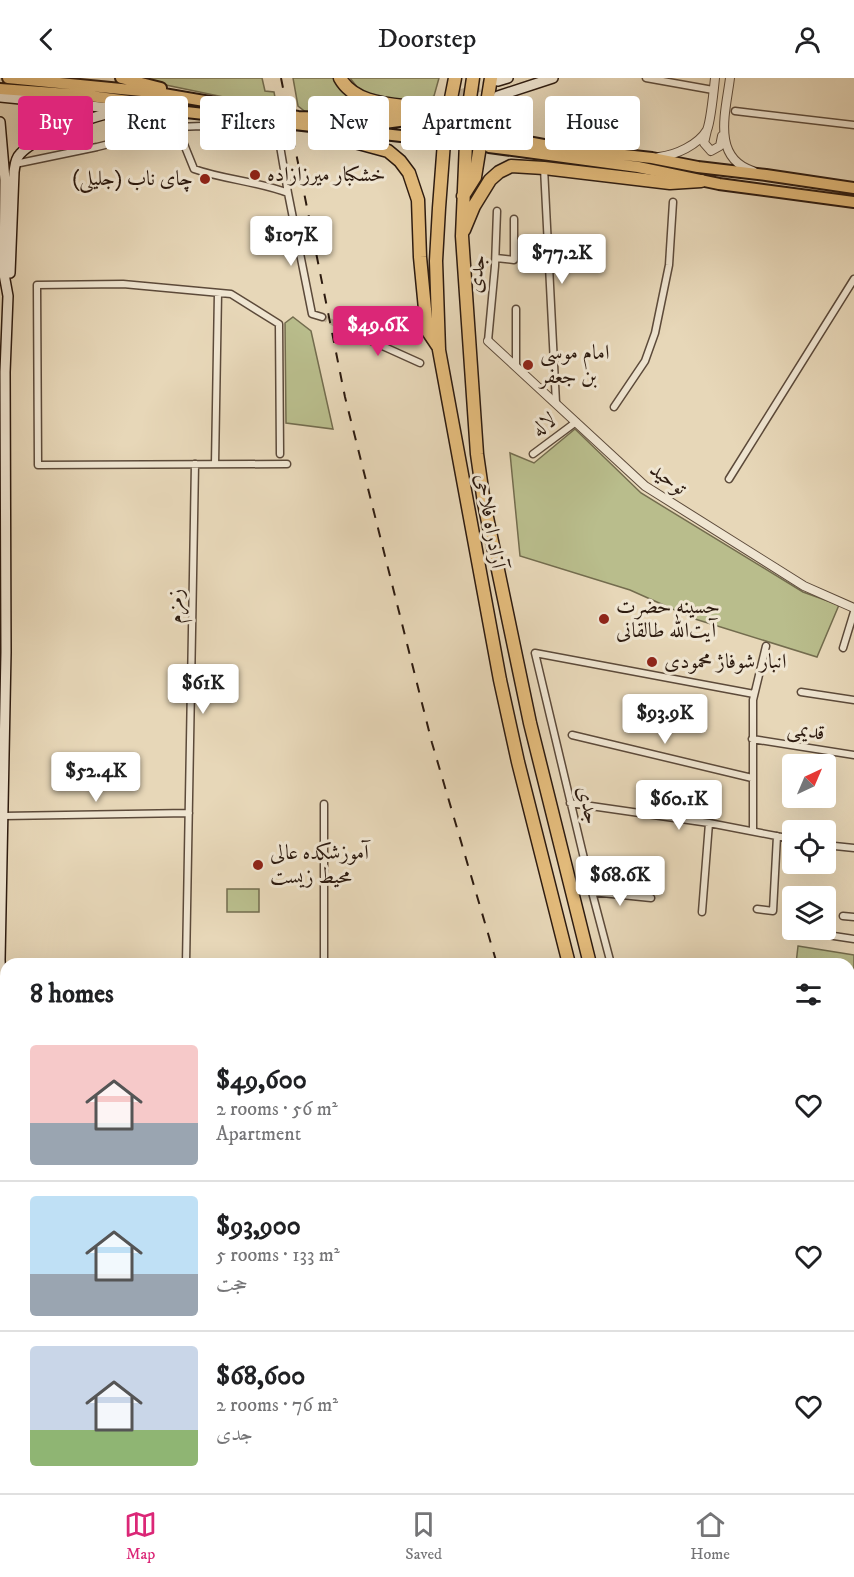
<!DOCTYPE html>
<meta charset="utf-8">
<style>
body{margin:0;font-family:"IM FELL DW Pica",Amiri,serif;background:#f6f6f6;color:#202124;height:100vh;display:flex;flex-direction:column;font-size:22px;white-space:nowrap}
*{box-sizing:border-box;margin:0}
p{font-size:20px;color:#757577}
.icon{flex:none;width:33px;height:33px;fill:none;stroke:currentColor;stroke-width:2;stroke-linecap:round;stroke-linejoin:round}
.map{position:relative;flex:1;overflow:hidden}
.sheet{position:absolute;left:0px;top:880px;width:855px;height:536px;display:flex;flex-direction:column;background:#fff;border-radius:18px 18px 0 0;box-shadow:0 6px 24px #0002}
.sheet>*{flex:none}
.hud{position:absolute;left:18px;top:18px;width:819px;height:54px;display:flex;gap:12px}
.needle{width:39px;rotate:44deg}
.buttons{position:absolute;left:782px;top:676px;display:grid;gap:12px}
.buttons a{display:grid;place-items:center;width:54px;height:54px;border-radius:6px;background:#fff;box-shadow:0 6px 24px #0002;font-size:30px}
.price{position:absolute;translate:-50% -51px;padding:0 14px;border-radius:6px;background:#fff;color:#222;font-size:20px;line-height:39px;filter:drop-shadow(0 2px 3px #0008)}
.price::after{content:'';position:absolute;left:50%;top:36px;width:18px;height:14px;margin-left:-9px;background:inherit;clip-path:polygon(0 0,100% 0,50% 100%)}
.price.active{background:#db2777;color:#fff}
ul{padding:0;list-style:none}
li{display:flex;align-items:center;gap:18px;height:150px;padding:0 30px}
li+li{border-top:2px solid #e0e0e0}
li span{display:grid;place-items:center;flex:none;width:168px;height:120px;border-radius:6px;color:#555}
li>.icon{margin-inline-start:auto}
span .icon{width:72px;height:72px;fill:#fffc;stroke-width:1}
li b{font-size:26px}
h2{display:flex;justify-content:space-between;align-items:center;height:72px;padding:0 30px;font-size:26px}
.tag{padding:0 21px;border-radius:6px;background:#fff;box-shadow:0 6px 24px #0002;font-size:21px;line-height:54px}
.tag.active{background:#db2777;color:#fff}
header{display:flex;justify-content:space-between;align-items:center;height:78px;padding:0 30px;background:#fff;font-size:27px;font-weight:600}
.dock{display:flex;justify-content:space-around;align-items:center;height:84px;border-top:2px solid #e0e0e0;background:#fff;font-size:16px;color:#757577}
.dock a{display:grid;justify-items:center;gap:3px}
.dock .active{color:#db2777}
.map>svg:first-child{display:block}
</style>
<header><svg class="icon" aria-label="back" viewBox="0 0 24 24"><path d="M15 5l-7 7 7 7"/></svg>Doorstep<svg class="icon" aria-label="person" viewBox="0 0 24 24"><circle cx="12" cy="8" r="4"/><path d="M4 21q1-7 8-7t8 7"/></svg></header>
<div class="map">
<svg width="854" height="1415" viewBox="0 0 854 1415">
<rect width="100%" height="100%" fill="#e7d7b8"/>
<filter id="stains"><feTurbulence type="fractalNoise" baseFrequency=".00333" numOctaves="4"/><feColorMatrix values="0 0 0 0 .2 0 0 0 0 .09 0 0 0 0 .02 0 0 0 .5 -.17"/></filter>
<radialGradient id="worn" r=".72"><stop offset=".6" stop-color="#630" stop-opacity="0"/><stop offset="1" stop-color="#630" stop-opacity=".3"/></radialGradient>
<path fill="#b9bd8c" stroke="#736c4e" stroke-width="1.5" d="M147 0H262L265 13 274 14 277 30 161 6Z
M293 0H336C344 14 355 23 370 29L369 33 360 35H307L298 28Z
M350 0H439L434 18 422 25 365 19Z
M293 239 311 253 333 351 286 345 285 245Z
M575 351 641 415 803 514 839 527 817 579 695 541 630 512 520 478 510 375 534 385Z
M227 811H259V834H227Z
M798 868 854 877V938L849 937V886H796Z"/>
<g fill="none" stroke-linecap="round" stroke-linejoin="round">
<path stroke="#c2b196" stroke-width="6" stroke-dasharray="6 3" stroke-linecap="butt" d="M322 239 347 252"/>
<path stroke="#c2b196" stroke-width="9" stroke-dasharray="9 4.5" stroke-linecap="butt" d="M420 30 495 4
M422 40 492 20"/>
<path stroke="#c2b196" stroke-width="10" stroke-dasharray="10 5" stroke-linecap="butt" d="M419 60 487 69"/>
<defs>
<path id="minor" d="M646 0 713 12
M735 33 854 47
M73 48C62 58 70 66 80 72
M15 86 97 69 177 49 202 48 266 56 279 62 288 115C257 103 225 102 194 91L177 49
M544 90 556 325
M288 115 312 236 322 239
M496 180 514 182V141
M516 231V288
M347 252 420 285
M488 263 495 188 497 133
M614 329 645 283 655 255 669 187 673 124
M280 376 279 246 231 216 123 206 37 207 38 387 287 386
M533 376 576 344
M215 386 218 215
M729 401 854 201
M843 570 854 534
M801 614 854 622
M572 657 752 700
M752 661 854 677
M570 725 709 745 792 761
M324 726V886
M3 738 189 735
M753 753V622L766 568
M825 767 854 770
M592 814 651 820
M757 831 773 833 777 758
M702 834 709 745
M843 838 854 839
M801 853 854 861
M186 886 195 386
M611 886 592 814 535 575 754 616
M849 964 854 965
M849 1015 854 1020
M849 1127 854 1128
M849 1371 854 1363
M849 1401 854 1393
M181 1410V1415
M622 1410 627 1415
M827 1411 835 1415
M24 1415V1410
M66 1415V1410
M107 1415V1410
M149 1415 150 1410
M510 1415 515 1410
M837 1415 843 1410"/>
<path id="tertiary" d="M730 0C726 33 711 80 753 93
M707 52 704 65 711 73 720 68 722 58
M659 79C676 77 698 67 707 52 710 45 714 10 715 0
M488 263 645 408 804 508 854 530
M849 1035 854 1031"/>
<path id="secondary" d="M498 3 508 0
M498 18 553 0
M0 19 120 31
M0 44 5 102 4 196 8 218 5 294 6 574 0 882 2 920 0 961
M10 195 14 94C15 88 15 81 20 76 34 60 96 36 118 34 135 32 153 34 170 34
M0 1081V1173L3 1227 0 1275
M849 1186 854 1187
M0 1293V1325
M446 1415V1410
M457 1415 458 1410"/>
<path id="primary" d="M8 0 152 14 298 39 356 41 411 31
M121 0 161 10
M0 11 82 17 137 24 186 34 419 60
M488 26 490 38 500 53 522 63 560 70 652 80 698 89 766 97 854 110
M352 48 369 47 422 40
M489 69 638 89 719 106 854 124"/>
<path id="motorway" d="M340 0C355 27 393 26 420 30
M455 0 445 51 439 130 436 183 439 272 500 602 518 684 569 886
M473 0 467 41 462 158 477 376 484 425 530 645 590 886
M323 50 340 60 388 73 400 83 409 95 418 122 420 179 427 252 439 270
M463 118 475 99 491 0
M464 152 474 128 490 102 499 94 511 88 544 90 670 105 701 103
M849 1201H854
M744 1410 746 1415
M754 1410 756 1415"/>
</defs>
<use href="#minor" stroke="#5c4a3a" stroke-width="9"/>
<use href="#tertiary" stroke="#5c4a3a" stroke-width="10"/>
<use href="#secondary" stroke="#2d1b10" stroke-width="12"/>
<use href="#primary" stroke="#2d1b10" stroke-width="14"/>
<use href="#motorway" stroke="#2d1b10" stroke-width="15"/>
<use href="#minor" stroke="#efe5d1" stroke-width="6"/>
<use href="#tertiary" stroke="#efe5d1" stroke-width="8"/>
<use href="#secondary" stroke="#efe5d1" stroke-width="9"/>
<use href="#primary" stroke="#e4bc7c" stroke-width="10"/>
<use href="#motorway" stroke="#e4bc7c" stroke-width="12"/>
<path stroke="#2d1b10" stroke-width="2" stroke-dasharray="10 10" stroke-linecap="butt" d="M281 0 345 319 432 665 497 886
M664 1410 666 1415"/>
</g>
<g fill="#8f2418" stroke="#efe5d1" stroke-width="2">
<circle cx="255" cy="97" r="6"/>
<circle cx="205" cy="101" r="6"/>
<circle cx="528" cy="287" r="6"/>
<circle cx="604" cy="541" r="6"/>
<circle cx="652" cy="584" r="6"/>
<circle cx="258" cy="787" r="6"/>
</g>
<g text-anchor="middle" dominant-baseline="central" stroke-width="6" stroke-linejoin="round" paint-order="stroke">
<g font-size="21" fill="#2d1b10" stroke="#efe5d1" text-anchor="start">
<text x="267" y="97">خشکبار میرزازاده</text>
<text x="193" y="101" text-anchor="end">چای ناب (جلیلی)</text>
<text x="540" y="275">امام موسی<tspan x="540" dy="24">بن جعفر</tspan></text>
<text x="616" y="529">حسینه حضرت<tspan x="616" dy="24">آیت‌الله طالقانی</tspan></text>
<text x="664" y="584">انبار شوفاژ محمودی</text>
<text x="270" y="775">آموزشکده عالی<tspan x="270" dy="24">محیط زیست</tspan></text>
</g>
<g font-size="21" fill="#2d1b10" stroke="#efe5d1">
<text transform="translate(477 196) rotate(-84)">جدی</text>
<text transform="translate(544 347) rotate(-37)">لاله</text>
<text transform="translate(668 401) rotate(36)">توحید</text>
<text transform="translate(490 443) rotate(80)">آزادراه فلاحی</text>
<text transform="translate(176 528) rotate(-89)">زمزم</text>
<text transform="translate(806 653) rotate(9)">قدیمی</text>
<text transform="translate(588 727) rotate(77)">جدی</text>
</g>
</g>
<rect width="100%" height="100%" filter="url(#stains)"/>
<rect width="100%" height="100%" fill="url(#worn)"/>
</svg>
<div class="buttons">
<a><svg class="needle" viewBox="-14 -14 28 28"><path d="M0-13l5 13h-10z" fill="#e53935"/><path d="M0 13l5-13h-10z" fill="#757577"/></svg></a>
<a><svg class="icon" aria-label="locate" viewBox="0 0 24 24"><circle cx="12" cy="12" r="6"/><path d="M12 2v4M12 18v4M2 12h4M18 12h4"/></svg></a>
<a><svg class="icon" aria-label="layers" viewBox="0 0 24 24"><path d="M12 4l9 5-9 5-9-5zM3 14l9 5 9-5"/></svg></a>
</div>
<b class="price" style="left:291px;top:189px">$107K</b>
<b class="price" style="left:562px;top:207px">$77.2K</b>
<b class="price active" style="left:378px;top:279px">$49.6K</b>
<b class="price" style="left:203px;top:637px">$61K</b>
<b class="price" style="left:665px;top:667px">$93.9K</b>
<b class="price" style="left:96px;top:725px">$52.4K</b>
<b class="price" style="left:679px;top:753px">$60.1K</b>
<b class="price" style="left:620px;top:829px">$68.6K</b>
<div class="hud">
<a class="tag active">Buy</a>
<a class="tag">Rent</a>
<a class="tag">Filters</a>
<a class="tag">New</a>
<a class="tag">Apartment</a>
<a class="tag">House</a>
</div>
<section class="sheet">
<h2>8 homes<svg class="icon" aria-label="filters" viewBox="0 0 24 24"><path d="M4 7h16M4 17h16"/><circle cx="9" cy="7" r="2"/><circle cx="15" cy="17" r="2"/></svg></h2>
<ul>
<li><span style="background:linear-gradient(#f6c9c9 65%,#9aa5b1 0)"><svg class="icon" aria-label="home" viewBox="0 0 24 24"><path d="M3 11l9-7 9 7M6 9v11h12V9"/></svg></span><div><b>$49,600</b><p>2 rooms · 56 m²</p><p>Apartment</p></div><svg class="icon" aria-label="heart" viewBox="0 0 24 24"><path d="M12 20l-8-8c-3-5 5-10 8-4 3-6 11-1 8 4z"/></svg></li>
<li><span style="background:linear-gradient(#bfe0f5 65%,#9aa5b1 0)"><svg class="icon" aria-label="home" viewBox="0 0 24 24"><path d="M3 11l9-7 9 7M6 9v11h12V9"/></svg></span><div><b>$93,900</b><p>5 rooms · 133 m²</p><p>حجت</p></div><svg class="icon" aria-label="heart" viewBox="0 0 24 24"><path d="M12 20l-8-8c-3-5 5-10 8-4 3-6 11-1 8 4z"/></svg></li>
<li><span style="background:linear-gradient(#c9d6e8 70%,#8fb573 0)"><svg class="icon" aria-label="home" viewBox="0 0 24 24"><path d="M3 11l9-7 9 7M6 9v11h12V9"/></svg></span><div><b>$68,600</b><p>2 rooms · 76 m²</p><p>جدی</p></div><svg class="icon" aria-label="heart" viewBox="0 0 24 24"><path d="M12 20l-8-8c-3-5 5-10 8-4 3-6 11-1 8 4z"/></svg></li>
</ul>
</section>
</div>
<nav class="dock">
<a class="active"><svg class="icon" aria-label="map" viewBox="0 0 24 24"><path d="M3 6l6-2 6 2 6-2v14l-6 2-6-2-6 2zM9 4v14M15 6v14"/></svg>Map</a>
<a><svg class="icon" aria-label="saved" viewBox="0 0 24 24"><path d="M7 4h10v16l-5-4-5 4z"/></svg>Saved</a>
<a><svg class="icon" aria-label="home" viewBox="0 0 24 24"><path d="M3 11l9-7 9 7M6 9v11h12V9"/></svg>Home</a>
</nav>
